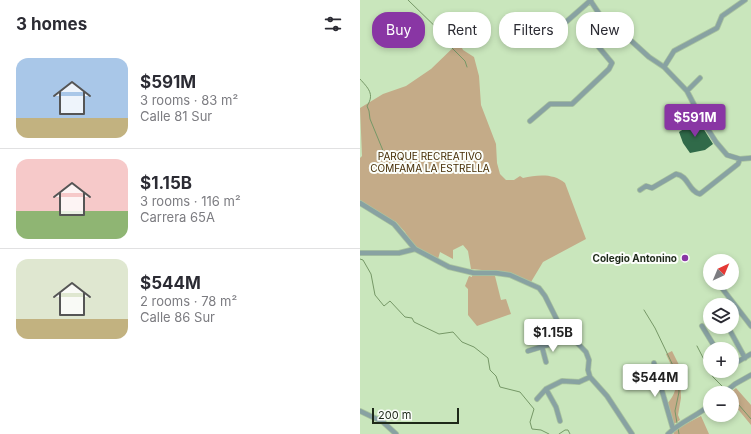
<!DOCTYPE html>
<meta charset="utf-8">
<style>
body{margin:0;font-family:Inter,sans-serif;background:#f2f2f3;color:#2b2b33;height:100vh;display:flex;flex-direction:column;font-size:15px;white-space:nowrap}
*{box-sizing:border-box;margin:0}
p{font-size:13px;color:#7c7c81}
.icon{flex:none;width:22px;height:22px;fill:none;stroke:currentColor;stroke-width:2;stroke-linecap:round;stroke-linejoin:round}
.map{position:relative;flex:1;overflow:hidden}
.details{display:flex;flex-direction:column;background:#fff;width:360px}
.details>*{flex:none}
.top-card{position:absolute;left:12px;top:12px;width:319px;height:36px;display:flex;gap:8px}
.needle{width:26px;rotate:44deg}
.tools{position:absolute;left:343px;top:254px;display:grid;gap:8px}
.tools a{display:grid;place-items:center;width:36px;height:36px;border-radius:50%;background:#fff;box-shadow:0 2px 6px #0003;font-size:20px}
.scale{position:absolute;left:12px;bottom:10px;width:87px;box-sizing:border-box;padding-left:4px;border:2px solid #1e2919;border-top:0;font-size:11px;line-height:14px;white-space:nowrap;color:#1e2919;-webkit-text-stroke:3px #fbfefa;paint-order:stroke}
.price{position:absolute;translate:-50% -34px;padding:0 9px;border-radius:4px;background:#fff;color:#222;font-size:13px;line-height:26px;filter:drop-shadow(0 1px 2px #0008)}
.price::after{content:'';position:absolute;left:50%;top:24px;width:12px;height:9px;margin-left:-6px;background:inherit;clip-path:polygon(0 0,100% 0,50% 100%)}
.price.current{background:#8936a4;color:#fff}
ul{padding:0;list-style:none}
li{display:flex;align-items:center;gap:12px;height:100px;padding:0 16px}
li+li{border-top:1px solid #e1e1e2}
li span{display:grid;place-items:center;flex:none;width:112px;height:80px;border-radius:12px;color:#555}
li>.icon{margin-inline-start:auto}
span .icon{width:48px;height:48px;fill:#fffc;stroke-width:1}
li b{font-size:17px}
h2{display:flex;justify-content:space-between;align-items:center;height:48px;padding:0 16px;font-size:17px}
.pill{padding:0 14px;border-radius:16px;background:#fff;box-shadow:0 2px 6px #0003;font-size:14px;line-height:36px}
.pill.current{background:#8936a4;color:#fff}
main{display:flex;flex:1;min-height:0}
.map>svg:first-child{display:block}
</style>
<main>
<section class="details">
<h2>3 homes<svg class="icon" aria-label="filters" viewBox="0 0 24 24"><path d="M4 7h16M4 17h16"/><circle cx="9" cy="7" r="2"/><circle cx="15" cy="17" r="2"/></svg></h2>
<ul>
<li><span style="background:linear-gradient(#a9c7e8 75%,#c2b280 0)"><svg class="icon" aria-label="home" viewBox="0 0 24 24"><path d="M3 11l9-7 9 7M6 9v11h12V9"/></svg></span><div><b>$591M</b><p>3 rooms · 83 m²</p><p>Calle 81 Sur</p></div></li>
<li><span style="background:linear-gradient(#f6c9c9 65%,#8fb573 0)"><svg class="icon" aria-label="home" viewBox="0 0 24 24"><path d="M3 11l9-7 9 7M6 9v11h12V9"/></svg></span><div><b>$1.15B</b><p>3 rooms · 116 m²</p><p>Carrera 65A</p></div></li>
<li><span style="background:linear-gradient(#dfe7d0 75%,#c2b280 0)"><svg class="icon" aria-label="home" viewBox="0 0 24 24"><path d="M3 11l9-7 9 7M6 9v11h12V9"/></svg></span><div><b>$544M</b><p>2 rooms · 78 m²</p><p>Calle 86 Sur</p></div></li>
</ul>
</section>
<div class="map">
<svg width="391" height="434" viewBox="0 0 391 434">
<rect width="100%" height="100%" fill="#c9e6bc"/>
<path fill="#c4ab88" d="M99 42 103 50 114 57 119 76 121 105 136 144 137 163 140 174 146 180H154L160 176 163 178C177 175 193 173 205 183L226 239 183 262 171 282C149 272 135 271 111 269L108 251 103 245 93 250V259L80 252 78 259 54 247 45 232 36 222 18 214 0 200V158L2 156 0 108 23 94 46 86 71 69Z
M112 275 135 276 141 300 146 299 151 314 117 326 108 315V289L105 286 109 276 112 277Z
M312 351 320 367 321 398 318 415 320 420 314 424 307 404C323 386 314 372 306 354Z
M376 388 391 405V425L372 402V393H370Z
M341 416 349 434H314L312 431Z"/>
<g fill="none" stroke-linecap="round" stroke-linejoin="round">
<path stroke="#769867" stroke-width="1" d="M48 0 85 36 91 47 105 61 107 67
M0 79C8 88 15 94 7 106L9 111 10 119 24 153
M0 259 3 260 11 274 15 295 24 306 30 301 45 317 52 318 54 322 79 334 93 332 102 342 114 347 128 358 130 370 136 376 140 387 160 392 174 409 170 422 172 429 181 430 189 434
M284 310 295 328 318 376 319 392 315 411 317 423
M337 346 353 377 363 387
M372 397 391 419
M318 428 319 434
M199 434 205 430H208L210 434"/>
</g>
<path fill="#306a49" d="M338 120 353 144 345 150 330 153 323 143 319 132Z"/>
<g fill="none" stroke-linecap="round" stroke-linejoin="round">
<defs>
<path id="minor" d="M230 0 240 15 249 25 267 37 289 57 304 67 327 91 342 120 356 142 367 155 380 159 391 158
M198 18 203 22H206L231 0
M304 67 314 51 357 28 362 16 385 0
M327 91 340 78
M170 121 190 104H212L249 69 252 63 237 45 254 29
M280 190 286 186 292 188 316 174C329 176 328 191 340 194L378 164 380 159
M0 203 34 224 55 249 89 267 114 273H136L150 275 179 288 185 296 199 324 226 352 229 360 228 370 230 377 247 396 272 434
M0 253H39L55 249
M358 283 391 326
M342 326 356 349
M368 327 385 358
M182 347 186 362
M168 351 191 344 208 333
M294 363 313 429
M372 365 391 354
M186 389 196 407 200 421
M364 393 375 384 391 375
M177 399 186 389 202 381 219 382 230 377
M0 411 23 422 36 434
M308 434C320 422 337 416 350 405"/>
</defs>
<use href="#minor" stroke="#aac49f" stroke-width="6"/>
<use href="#minor" stroke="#88a2a2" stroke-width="4.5"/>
</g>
<circle fill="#8936a4" stroke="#fbfefa" stroke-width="1.5" cx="325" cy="258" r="4"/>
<g text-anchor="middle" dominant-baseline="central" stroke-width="4" stroke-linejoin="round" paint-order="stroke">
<g font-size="10" fill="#432a00" stroke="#fbfefa">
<text x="70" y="156">PARQUE RECREATIVO<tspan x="70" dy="12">COMFAMA LA ESTRELLA</tspan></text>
</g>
<g font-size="10" font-weight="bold" fill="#1e2919" stroke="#fbfefa" text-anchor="end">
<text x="317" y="258">Colegio Antonino</text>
</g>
</g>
</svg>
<div class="tools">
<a><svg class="needle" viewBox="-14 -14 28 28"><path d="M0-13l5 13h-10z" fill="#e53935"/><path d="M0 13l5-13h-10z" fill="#7c7c81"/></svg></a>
<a><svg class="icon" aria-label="layers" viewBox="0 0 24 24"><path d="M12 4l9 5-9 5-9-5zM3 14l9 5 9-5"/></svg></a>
<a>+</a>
<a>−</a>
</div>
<div class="scale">200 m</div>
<b class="price current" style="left:335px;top:138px">$591M</b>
<b class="price" style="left:193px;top:353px">$1.15B</b>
<b class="price" style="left:295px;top:398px">$544M</b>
<div class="top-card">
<a class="pill current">Buy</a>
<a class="pill">Rent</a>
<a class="pill">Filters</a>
<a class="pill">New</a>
</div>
</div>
</main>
